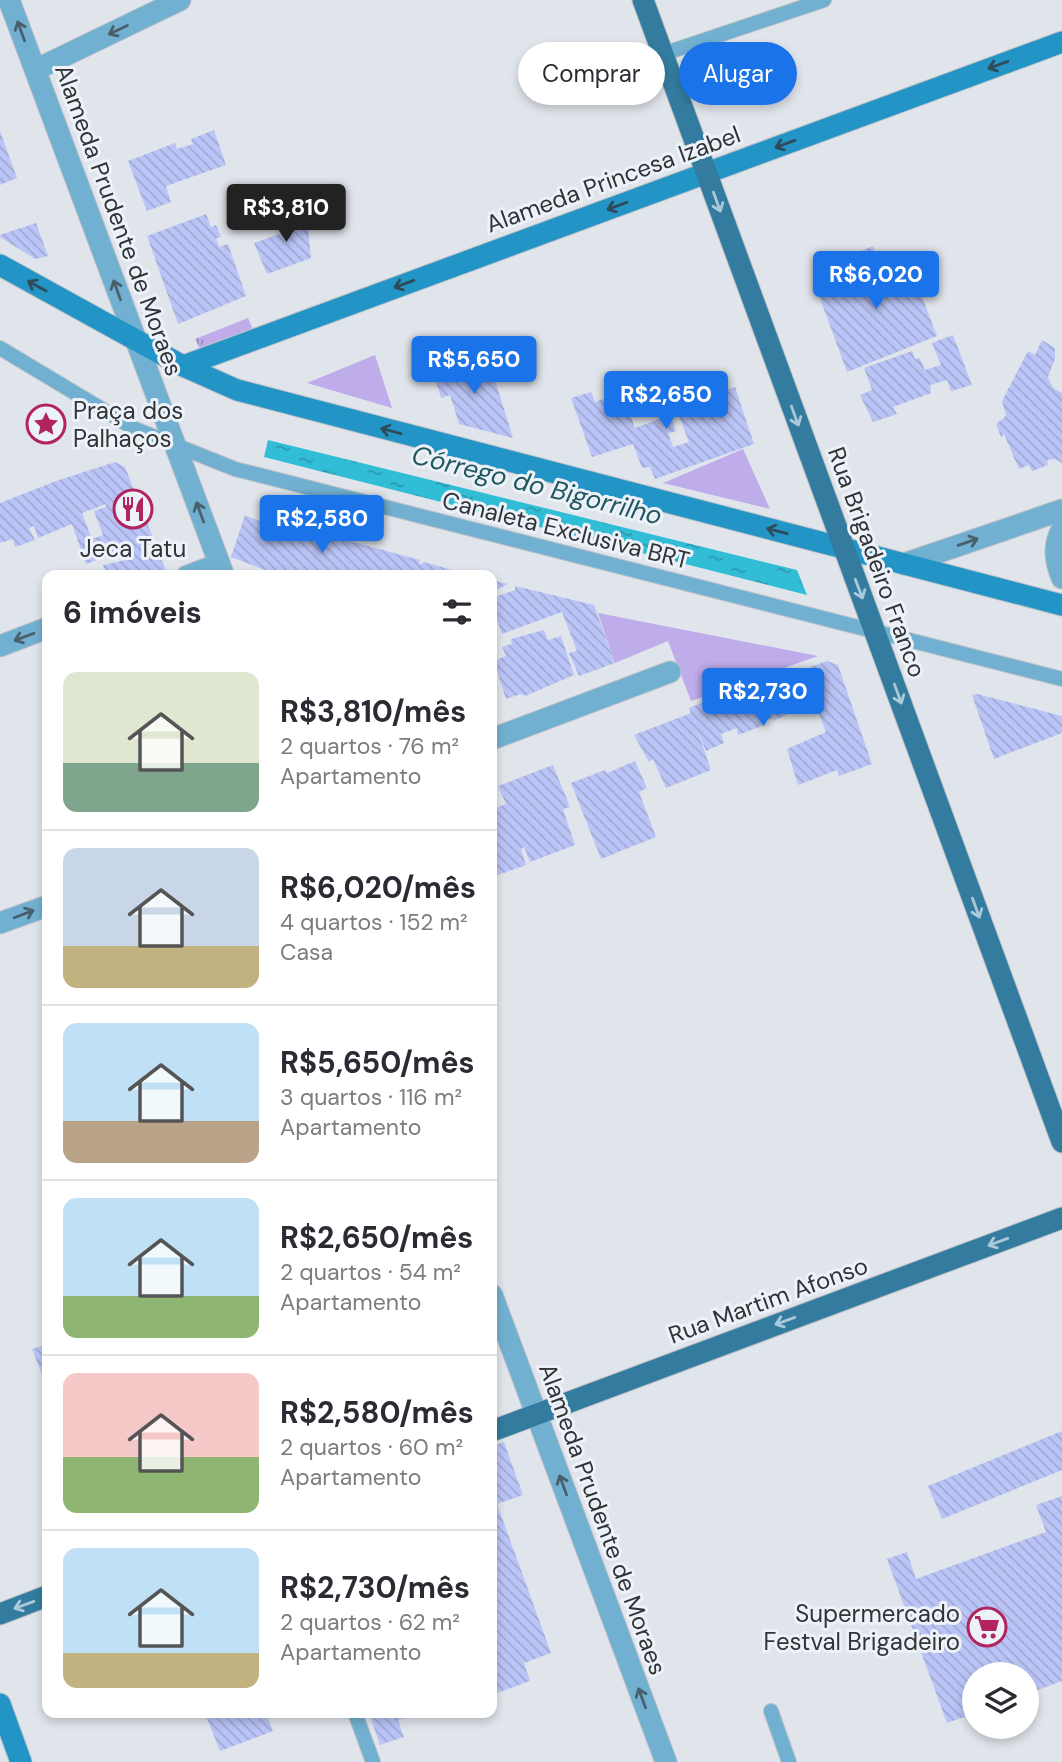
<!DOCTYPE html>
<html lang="pt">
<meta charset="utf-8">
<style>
body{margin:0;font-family:"DM Sans",sans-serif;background:#f2f2f3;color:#2b2b33;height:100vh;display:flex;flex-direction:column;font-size:26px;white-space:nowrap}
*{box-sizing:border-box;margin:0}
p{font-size:23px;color:#7c7c81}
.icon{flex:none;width:38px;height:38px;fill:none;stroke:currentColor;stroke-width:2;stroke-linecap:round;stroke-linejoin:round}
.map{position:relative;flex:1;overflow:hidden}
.side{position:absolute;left:42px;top:570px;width:455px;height:1148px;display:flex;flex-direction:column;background:#fff;border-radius:14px;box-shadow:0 4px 10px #0003}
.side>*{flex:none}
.banner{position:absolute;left:518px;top:42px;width:438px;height:63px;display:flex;gap:14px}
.buttons{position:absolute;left:962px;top:1662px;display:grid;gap:14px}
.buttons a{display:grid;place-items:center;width:77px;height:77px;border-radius:50%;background:#fff;box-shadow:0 4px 10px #0003;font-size:35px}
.price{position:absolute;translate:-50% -60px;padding:0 16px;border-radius:7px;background:#1a73e8;color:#fff;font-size:23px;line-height:46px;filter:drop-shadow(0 2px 4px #0008)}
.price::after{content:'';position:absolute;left:50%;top:42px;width:21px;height:16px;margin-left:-10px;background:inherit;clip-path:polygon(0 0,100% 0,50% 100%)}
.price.on{background:#222;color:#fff}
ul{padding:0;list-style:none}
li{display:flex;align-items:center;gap:21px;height:175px;padding:0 21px}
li+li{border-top:2px solid #e1e1e2}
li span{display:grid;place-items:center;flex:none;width:196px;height:140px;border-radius:14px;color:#555}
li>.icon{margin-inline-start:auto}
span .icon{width:84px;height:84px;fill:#fffc;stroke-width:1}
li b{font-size:30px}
h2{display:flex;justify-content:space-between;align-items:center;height:84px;padding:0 21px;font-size:30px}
.tag{padding:0 24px;border-radius:32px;background:#fff;box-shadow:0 4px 10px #0003;font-size:24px;line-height:63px}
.tag.on{background:#1a73e8;color:#fff}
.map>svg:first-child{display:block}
</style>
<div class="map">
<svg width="1062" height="1762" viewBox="0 0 1062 1762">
<defs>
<pattern id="grass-tufts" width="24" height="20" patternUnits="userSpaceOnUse" patternTransform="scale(1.75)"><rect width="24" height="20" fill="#beaceb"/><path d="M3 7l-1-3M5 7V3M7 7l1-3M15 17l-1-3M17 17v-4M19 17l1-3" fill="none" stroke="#9b8dbf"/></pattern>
<pattern id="water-ripples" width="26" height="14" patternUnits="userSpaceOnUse" patternTransform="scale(1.75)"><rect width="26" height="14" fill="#32bdd6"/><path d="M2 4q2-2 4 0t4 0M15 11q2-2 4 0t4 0" fill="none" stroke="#2b9aae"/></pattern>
<pattern id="building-back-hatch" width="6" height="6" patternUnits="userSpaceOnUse" patternTransform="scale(1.75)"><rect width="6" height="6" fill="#bac4f6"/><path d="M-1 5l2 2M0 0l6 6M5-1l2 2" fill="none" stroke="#a0a9d4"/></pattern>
</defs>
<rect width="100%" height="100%" fill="#e0e5eb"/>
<path fill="url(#grass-tufts)" d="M248 318 253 330 200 349 195 339Z"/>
<path fill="#beaceb" d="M375 355 392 408 307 383Z
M743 449 770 509 663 483Z
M598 613 818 656 691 701 668 641 615 663Z"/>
<path fill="url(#water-ripples)" d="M268 440 797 570 807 595 264 457Z"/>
<path fill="url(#building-back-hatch)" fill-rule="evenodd" d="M214 130 226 165 166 186 171 202 147 211 128 161 175 143 177 149 193 144 191 139Z
M0 131 17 178 0 185Z
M306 209 311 258 267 274 254 243 282 233 279 219Z
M206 214 211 227 216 225 221 237 216 238 219 247 228 244 246 296 178 324 147 236Z
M36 223 48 256 35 259 0 237V235Z
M873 246 881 269 908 260 937 336 847 372 818 293 852 280 844 258Z
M953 335 972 385 951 391 947 380 930 385 931 393 893 407 897 414 873 422 860 395 872 390 864 368 912 351 915 359 920 358 925 370 941 365 932 343Z
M1042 340 1055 348V359L1048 377 1053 388 1062 393V463L1055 459 1047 460 1048 465 1032 471 1029 465 1019 469 1004 434 1001 437 996 424 1006 416 1002 401 1028 351 1035 355Z
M482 354 489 379 494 377 513 438 459 424 450 395 441 398 433 372Z
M735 387 754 444 655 479 650 467 642 468 633 444 592 457 571 398 591 392 595 402 622 392 635 428 670 415 676 431 668 433 673 447 689 442 677 411 692 406 690 399 707 392 710 395Z
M115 462 125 467 168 576H107L103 565 130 559 127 549 86 564 72 524 38 538 34 526 29 528 35 540 15 547 13 539 0 543V503L56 481ZM106 504V507L94 511 103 535 92 539 82 513Z
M245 515 285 532 314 534 319 538 320 533 420 560 419 565 424 562 473 576H290L289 574 281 576 231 557Z
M492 580 508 584 492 592Z
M515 586 594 605 615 663 579 676 569 653 577 651 562 612 502 634 492 605V598L515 590Z
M544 630 548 640 561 636 574 675 525 696 521 694 506 699 494 661 506 656 502 647 512 644 511 639Z
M827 661 838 665 872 764 839 776 837 770 798 785 787 749 826 732 808 688 794 694 797 702 784 707 786 715 773 721V718L763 722 765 725 738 735 737 728 721 734 724 743 706 751 698 732 711 770 666 788 653 759 649 762 634 735 691 713 689 708 736 689 745 709 739 693Z
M977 694 1062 716V733L994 759 972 695Z
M635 761 647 788 639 792 656 837 601 859 571 783 605 770 607 773Z
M553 765 570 807 563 809 575 845 530 862 524 847 521 849 526 865 495 876 492 867V809L506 804 498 786Z
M47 1344V1388L32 1349Z
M1062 1431V1470L942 1519 928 1486Z
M504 1442 523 1495 497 1504 551 1653 524 1663 530 1681 497 1693 492 1680V1446Z
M1062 1496V1681L1027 1694V1675H975V1713L947 1723 887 1559 907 1552 916 1579 1046 1532 1036 1505Z
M205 1713H266L273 1731 220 1751Z
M369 1713H416V1714L398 1720 404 1737 380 1745Z"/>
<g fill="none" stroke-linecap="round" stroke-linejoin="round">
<defs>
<path id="lane" d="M663 54 824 0
M0 348 135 429 235 469 1062 679
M771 1711 789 1762
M355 1713 373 1762"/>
<path id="street" d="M9 0 224 576
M35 70 180 0
M1062 529C1053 546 1055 561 1062 578
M904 564 1062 510
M187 576 219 564
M0 646 47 628
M492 739 670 672
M0 923 47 906
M492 1295 666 1762"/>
<path id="secondary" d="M0 265 183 366 237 390 1062 605
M183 366 1062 42
M0 1704 21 1762"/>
<path id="primary" d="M643 0 1062 1142
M492 1431 1062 1218
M0 1614 47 1596"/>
</defs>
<use href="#lane" stroke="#bdc1c7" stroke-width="16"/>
<use href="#street" stroke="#bdc1c7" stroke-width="23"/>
<use href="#secondary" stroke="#bdc1c7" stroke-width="23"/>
<use href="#primary" stroke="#bdc1c7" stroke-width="23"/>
<use href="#lane" stroke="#72b0d1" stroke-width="14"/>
<use href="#street" stroke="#72b0d1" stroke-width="21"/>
<use href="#secondary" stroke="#2394c6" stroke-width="21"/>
<use href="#primary" stroke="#337ca0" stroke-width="21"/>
</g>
<defs><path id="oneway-shaft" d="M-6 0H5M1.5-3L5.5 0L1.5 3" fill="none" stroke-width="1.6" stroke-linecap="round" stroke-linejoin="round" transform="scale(1.75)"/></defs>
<g stroke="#485f6c">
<use href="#oneway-shaft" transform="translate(118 30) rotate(154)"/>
<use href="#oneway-shaft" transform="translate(21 31) rotate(-110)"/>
<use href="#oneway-shaft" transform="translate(117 290) rotate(-110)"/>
<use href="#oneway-shaft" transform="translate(200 512) rotate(-110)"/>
<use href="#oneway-shaft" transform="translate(968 542) rotate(-19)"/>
<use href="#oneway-shaft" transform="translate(24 637) rotate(159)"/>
<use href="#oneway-shaft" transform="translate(24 914) rotate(-21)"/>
<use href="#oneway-shaft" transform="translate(563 1485) rotate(-110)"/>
<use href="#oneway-shaft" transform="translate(642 1698) rotate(-110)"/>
</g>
<g stroke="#2e4b5a">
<use href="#oneway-shaft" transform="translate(998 65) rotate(160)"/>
<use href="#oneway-shaft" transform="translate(785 144) rotate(160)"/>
<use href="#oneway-shaft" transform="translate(617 206) rotate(160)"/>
<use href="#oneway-shaft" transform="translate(404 284) rotate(160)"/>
<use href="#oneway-shaft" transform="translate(37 286) rotate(-151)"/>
<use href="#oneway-shaft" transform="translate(391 431) rotate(-165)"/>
<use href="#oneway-shaft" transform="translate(777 531) rotate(-165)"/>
</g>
<g stroke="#acc9da">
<use href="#oneway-shaft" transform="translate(717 202) rotate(70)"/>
<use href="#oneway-shaft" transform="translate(795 416) rotate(70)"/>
<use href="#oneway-shaft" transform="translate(859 589) rotate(69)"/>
<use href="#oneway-shaft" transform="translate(898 694) rotate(70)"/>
<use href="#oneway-shaft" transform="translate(976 908) rotate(70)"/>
<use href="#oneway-shaft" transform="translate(998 1242) rotate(160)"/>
<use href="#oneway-shaft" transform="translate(785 1321) rotate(160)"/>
<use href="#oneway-shaft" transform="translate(24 1605) rotate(160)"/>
</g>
<defs>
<symbol id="sight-ring" viewBox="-11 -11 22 22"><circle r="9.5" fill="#edf2f9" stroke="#b1245f" stroke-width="1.5"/><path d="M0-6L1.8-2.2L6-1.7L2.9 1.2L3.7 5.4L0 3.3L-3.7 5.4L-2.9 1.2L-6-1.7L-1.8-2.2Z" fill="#b1245f"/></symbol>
<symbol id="restaurant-ring" viewBox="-11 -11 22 22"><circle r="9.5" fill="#edf2f9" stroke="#b1245f" stroke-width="1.5"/><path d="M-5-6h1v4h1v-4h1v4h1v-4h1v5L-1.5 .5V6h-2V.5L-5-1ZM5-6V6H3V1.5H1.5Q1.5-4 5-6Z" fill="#b1245f"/></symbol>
<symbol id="supermarket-ring" viewBox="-11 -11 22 22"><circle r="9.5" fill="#edf2f9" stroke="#b1245f" stroke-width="1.5"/><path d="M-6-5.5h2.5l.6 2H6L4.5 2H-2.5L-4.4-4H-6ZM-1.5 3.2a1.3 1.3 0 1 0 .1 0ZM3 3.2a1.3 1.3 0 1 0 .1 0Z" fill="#b1245f"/></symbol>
</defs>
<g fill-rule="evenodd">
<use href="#sight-ring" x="24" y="402" width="44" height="44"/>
<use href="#restaurant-ring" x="111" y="487" width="44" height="44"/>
<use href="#supermarket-ring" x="965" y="1605" width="44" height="44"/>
</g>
<g text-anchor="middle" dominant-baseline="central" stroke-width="6" stroke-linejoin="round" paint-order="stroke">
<g font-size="24" fill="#313336" stroke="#edf2f9">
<text transform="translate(613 179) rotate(-20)">Alameda Princesa Izabel</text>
<text transform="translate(119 220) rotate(70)">Alameda Prudente de Moraes</text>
<text transform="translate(566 530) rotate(14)">Canaleta Exclusiva BRT</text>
<text transform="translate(877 562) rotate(70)">Rua Brigadeiro Franco</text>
<text transform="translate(768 1300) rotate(-20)">Rua Martim Afonso</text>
<text transform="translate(603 1519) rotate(70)">Alameda Prudente de Moraes</text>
</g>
<g font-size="24" fill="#313336" stroke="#edf2f9" text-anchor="start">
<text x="73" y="410">Praça dos<tspan x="73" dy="28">Palhaços</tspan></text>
<text x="133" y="548" text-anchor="middle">Jeca Tatu</text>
<text x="960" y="1613" text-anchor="end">Supermercado<tspan x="960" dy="28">Festval Brigadeiro</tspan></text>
</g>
<g font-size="26" font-style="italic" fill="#205761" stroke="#edf2f9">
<text transform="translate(537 485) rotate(14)">Córrego do Bigorrilho</text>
</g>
</g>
</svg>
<div class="buttons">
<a><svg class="icon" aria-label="layers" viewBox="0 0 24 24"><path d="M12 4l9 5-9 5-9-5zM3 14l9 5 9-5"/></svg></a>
</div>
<b class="price on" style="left:286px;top:244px">R$3,810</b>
<b class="price" style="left:876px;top:311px">R$6,020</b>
<b class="price" style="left:474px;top:396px">R$5,650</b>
<b class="price" style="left:666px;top:431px">R$2,650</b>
<b class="price" style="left:322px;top:555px">R$2,580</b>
<b class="price" style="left:763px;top:728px">R$2,730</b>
<div class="banner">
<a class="tag">Comprar</a>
<a class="tag on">Alugar</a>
</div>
<section class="side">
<h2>6 imóveis<svg class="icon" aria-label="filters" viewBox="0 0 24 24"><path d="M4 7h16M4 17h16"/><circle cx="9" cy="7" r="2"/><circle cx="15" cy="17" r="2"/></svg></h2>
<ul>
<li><span style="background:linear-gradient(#dfe7d0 65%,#7fa58c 0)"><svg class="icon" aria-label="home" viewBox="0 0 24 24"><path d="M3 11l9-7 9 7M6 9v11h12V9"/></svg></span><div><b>R$3,810/mês</b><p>2 quartos · 76 m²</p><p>Apartamento</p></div></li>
<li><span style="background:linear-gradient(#c9d6e8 70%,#c2b280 0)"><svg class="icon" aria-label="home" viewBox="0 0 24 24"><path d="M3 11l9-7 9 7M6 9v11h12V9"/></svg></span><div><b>R$6,020/mês</b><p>4 quartos · 152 m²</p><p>Casa</p></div></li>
<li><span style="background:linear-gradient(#bfe0f5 70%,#b9a48a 0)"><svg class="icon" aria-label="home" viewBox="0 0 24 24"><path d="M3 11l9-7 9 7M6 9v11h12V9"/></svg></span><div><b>R$5,650/mês</b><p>3 quartos · 116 m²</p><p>Apartamento</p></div></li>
<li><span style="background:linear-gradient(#bfe0f5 70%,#8fb573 0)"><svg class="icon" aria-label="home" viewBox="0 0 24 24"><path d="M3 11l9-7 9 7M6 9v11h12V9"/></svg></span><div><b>R$2,650/mês</b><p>2 quartos · 54 m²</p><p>Apartamento</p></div></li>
<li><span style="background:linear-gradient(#f6c9c9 60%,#8fb573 0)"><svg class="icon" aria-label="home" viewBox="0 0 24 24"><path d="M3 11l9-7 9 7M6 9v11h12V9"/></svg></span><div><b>R$2,580/mês</b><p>2 quartos · 60 m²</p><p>Apartamento</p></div></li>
<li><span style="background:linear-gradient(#bfe0f5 75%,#c2b280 0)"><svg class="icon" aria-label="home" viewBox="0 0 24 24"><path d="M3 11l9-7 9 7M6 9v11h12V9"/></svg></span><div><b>R$2,730/mês</b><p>2 quartos · 62 m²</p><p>Apartamento</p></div></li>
</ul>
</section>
</div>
